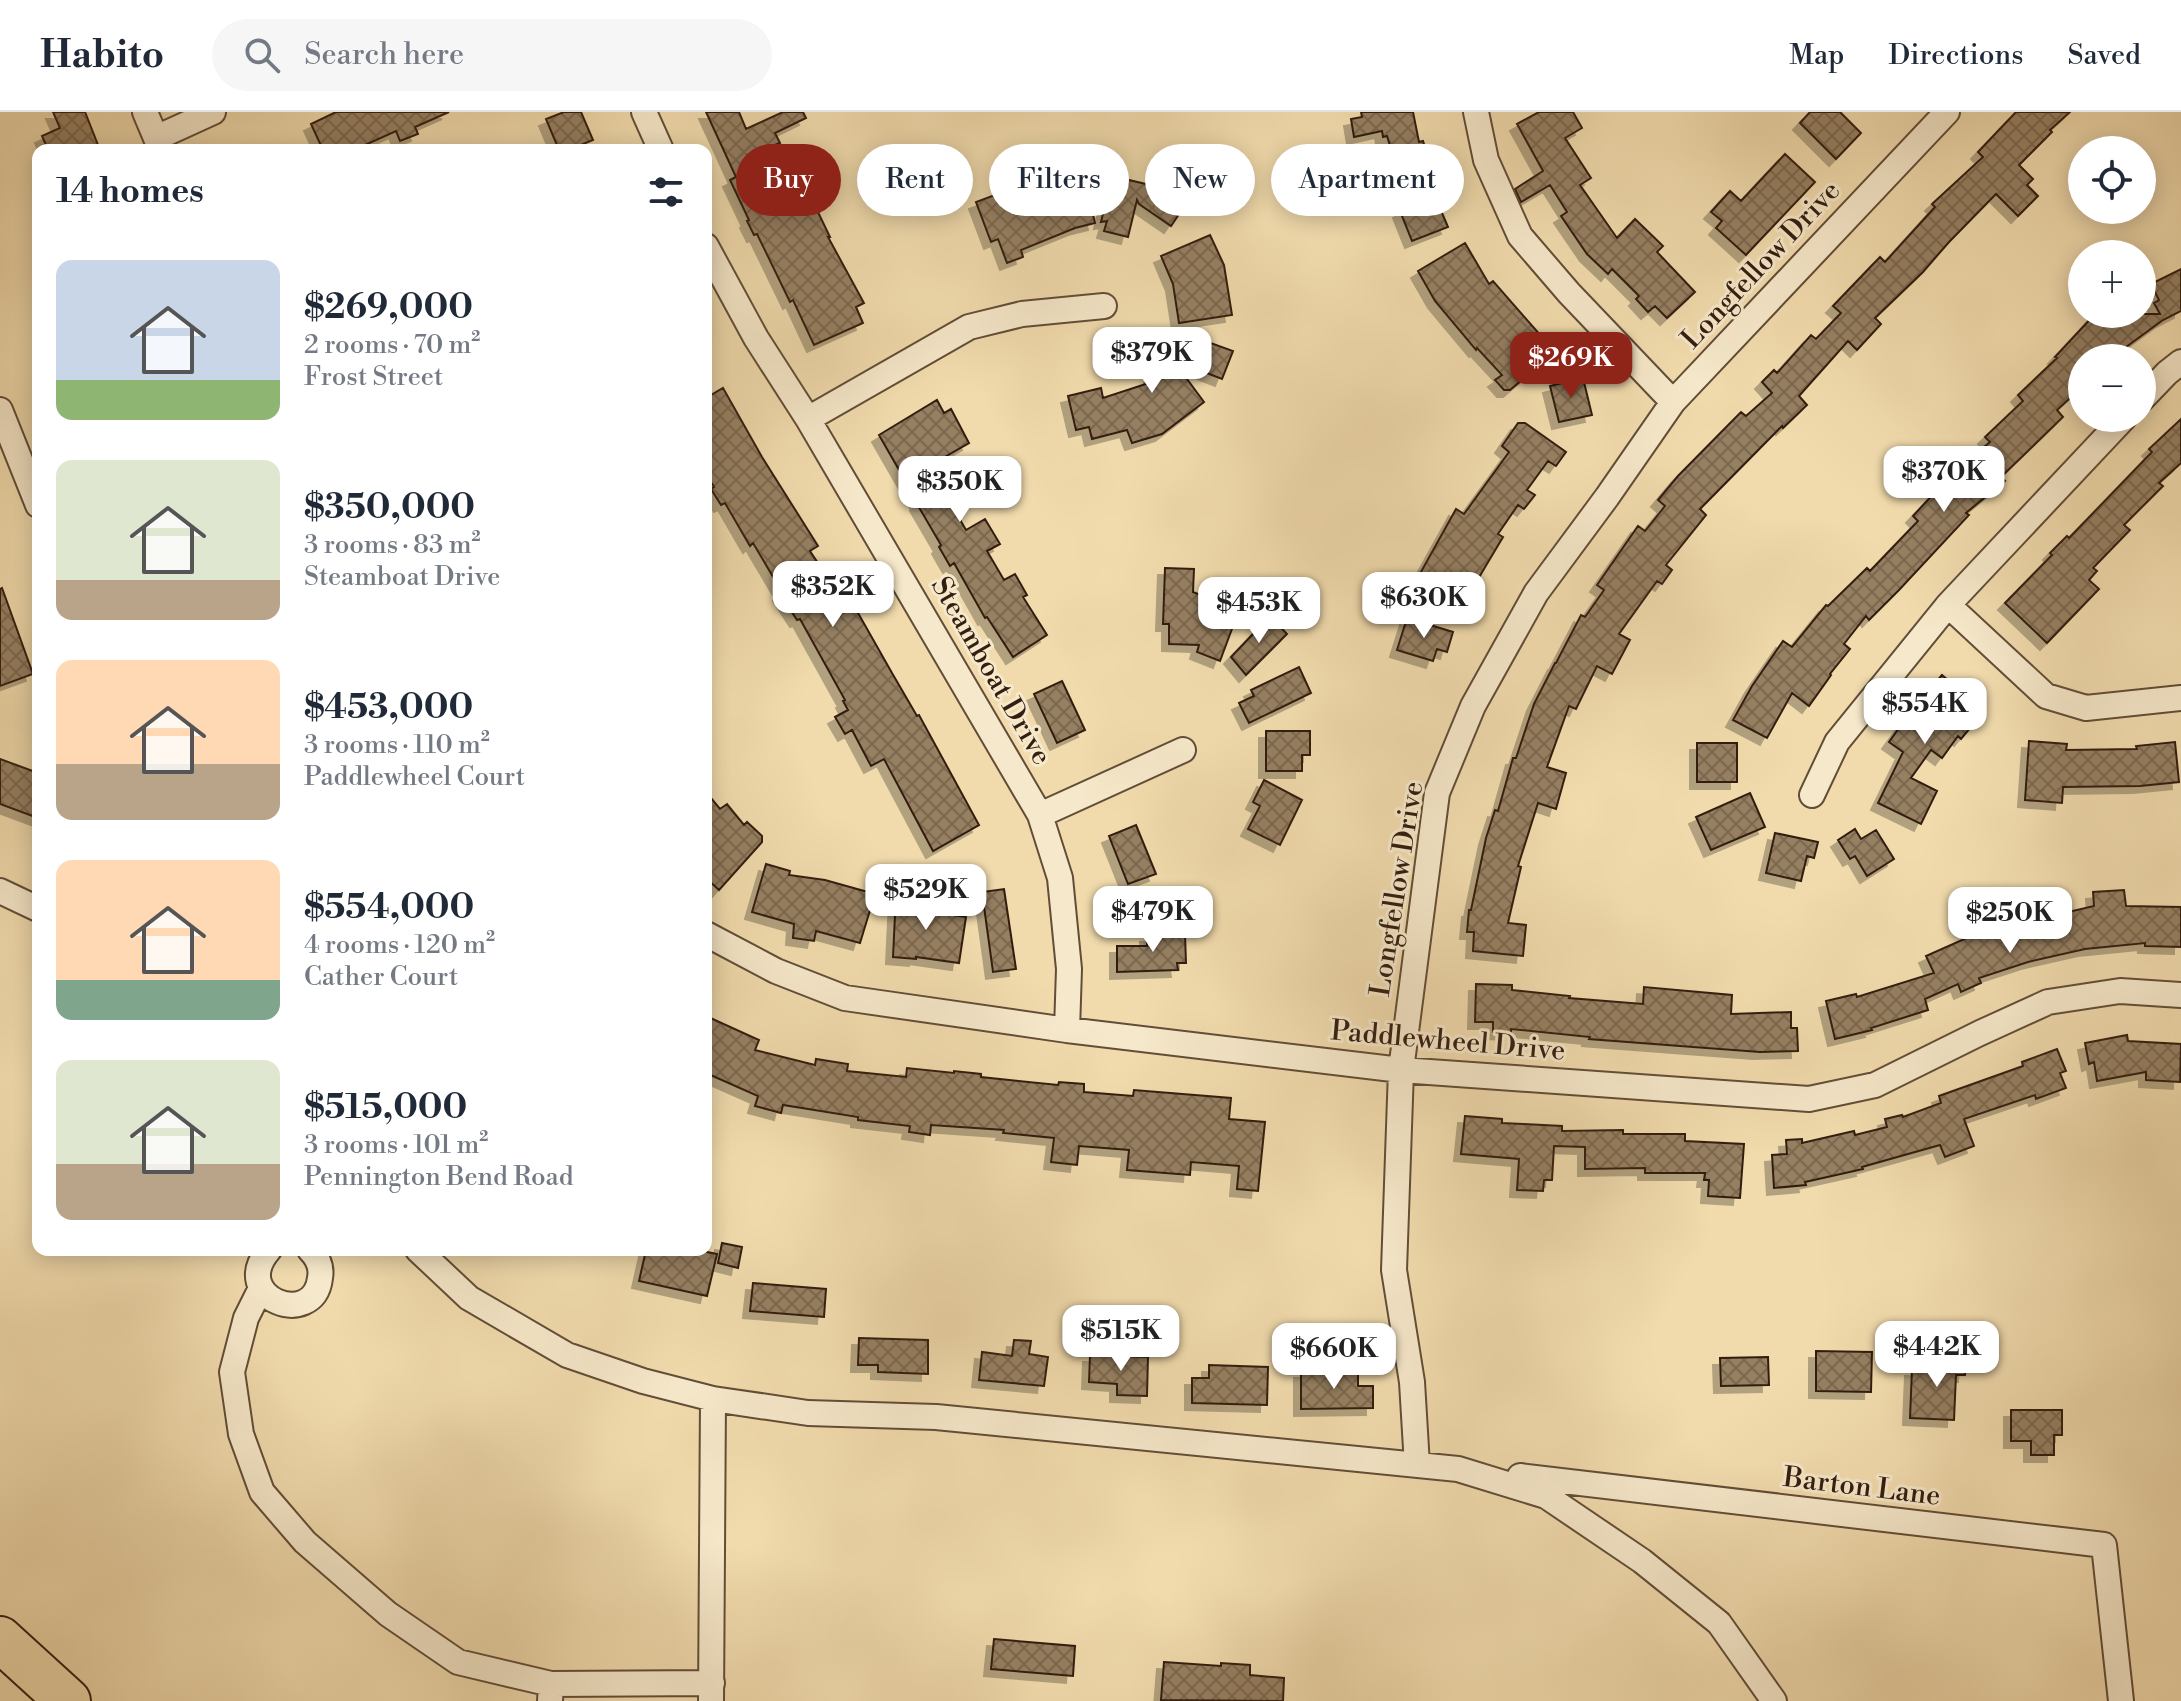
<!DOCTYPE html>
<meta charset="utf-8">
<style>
body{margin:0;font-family:"Libre Bodoni",serif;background:#f6f6f7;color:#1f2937;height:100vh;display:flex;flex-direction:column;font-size:30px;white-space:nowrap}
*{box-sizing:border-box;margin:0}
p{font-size:26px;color:#747a83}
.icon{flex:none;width:44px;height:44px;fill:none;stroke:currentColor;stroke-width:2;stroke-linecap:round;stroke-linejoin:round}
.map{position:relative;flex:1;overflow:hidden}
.details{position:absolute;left:32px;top:32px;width:680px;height:1112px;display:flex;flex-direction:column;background:#fff;border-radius:16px;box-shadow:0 4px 20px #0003}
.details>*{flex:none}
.banner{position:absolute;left:736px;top:32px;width:760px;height:72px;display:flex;gap:16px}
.fabs{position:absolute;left:2068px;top:24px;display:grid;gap:16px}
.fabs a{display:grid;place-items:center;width:88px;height:88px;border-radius:50%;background:#fff;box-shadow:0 4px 20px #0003;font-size:40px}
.price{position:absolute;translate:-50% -68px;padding:0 18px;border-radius:16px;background:#fff;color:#222;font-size:26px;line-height:52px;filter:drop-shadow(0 2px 4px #0008)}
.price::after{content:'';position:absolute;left:50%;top:48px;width:24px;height:18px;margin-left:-12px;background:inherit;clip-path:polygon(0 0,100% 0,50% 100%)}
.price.active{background:#8f2418;color:#fff}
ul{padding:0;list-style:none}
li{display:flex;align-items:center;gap:24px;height:200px;padding:0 24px}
li span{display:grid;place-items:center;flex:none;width:224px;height:160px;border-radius:16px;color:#555}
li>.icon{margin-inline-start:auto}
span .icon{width:96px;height:96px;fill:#fffc;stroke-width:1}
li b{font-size:34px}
h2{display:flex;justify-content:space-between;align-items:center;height:96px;padding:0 24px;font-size:34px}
.pill{padding:0 28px;border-radius:36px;background:#fff;box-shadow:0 4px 20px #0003;font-size:28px;line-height:72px}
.pill.active{background:#8f2418;color:#fff}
header{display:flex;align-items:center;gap:48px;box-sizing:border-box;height:112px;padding:0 40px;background:#fff;border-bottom:2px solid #e0e1e3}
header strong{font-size:38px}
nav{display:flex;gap:44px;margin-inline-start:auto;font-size:28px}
.search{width:560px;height:72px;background:#f6f6f7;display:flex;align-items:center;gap:20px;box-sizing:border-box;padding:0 28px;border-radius:44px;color:#747a83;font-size:30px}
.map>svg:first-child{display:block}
</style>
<header>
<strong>Habito</strong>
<div class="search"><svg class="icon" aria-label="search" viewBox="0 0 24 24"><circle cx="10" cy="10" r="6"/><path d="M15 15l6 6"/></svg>Search here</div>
<nav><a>Map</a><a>Directions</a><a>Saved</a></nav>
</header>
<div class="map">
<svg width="2181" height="1589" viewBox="0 0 2181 1589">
<defs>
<pattern id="building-cross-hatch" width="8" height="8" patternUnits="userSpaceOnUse" patternTransform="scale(2)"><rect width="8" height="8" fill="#968062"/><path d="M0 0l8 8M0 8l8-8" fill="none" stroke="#7b684f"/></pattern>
<filter id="shadow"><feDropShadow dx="-7" dy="7" stdDeviation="0" flood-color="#0004"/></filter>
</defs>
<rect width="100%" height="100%" fill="#f1dbad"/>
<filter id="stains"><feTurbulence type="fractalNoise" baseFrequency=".0025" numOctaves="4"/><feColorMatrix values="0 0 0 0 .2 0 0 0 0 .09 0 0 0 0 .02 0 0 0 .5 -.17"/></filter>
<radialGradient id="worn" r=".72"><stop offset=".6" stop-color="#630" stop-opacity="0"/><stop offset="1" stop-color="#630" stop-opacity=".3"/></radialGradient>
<path fill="url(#building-cross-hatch)" stroke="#331e11" stroke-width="2" filter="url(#shadow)" d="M53 0H85L100 38H48L42 24 60 16Z
M336 0H449L415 15 418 22 400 29 396 19 354 38H323L311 12Z
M564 0H581L593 28 569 38H559L546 7Z
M706 0H739L746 17 783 0H803L806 6 775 21 780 31 769 35 790 80 809 70 820 94 816 96 830 125H828L864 191 856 195 863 211 814 233 793 188 790 190 757 122 754 123 747 109 749 108 730 68 736 65Z
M1361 0H1413L1419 30 1423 29 1443 92 1439 94 1448 115 1412 129 1400 99 1409 95 1387 24 1383 25 1382 19 1354 25 1351 7 1362 5Z
M1539 0H1573L1582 16 1565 26 1591 66 1580 73 1617 126 1635 107 1663 134 1657 140 1695 180 1667 206 1655 194 1648 200 1636 187 1639 184 1612 157 1608 162 1587 142 1561 104 1567 100 1550 73 1521 90 1515 77 1543 59 1517 12Z
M1810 0H1840L1861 21 1836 47 1800 11Z
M2016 0H2070L2050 18 2052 20 2019 53 2033 67 2027 73 2038 84 2018 104 1996 82 1949 130 1923 160 1875 206 1881 212 1857 238 1848 229 1799 284 1807 293 1783 316 1782 314 1700 397 1706 403 1666 453 1672 458 1662 472 1657 469 1619 522 1630 528 1612 562 1597 554 1576 597 1569 594 1547 655 1566 661 1556 697 1538 691 1518 754 1521 755 1508 811 1526 813 1523 844 1473 839 1474 820H1467L1469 798H1471L1486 726 1495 698 1498 699 1513 646H1516L1534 592 1555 551H1556L1581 503 1585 505 1604 478 1597 473 1638 414 1645 419 1665 394 1658 388 1678 364 1741 300 1746 304 1772 281 1762 270 1774 258 1777 261 1811 223 1816 227 1841 201 1833 194 1880 145 1885 150 1935 95 1932 92 1983 45 1978 40Z
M1785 42 1815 70 1746 143 1716 116 1722 109 1711 100 1730 79 1741 89Z
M1081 52 1095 111 1075 116 1021 138 1023 145 1007 151 998 127 991 130 976 90 1011 77 1008 70 1025 63Z
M1177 55 1200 71 1171 114 1139 92 1137 88 1128 125 1104 119 1107 109 1101 110 1112 64 1163 76Z
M1210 123 1224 153 1232 203 1179 211 1173 172 1161 144Z
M1465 131 1489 172 1493 169 1555 240 1510 278H1504L1495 268 1502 263 1477 236 1476 238 1435 189 1418 159Z
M2181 157V199L2163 208 2111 246H2082V275L2057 298 2063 305 2001 365 2005 369 1966 401 1969 403 1899 478 1869 508 1866 504 1844 532 1850 537 1830 562 1831 563 1809 594 1792 581 1767 626 1733 608 1752 574 1783 529 1792 535 1826 493 1828 494 1867 456 1870 459 1918 409 1913 404 1953 361 1990 330 1985 325 2023 289 2018 283 2057 246 2055 245 2095 202H2160L2154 191 2159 188 2151 172Z
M1180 220 1233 239 1222 267 1173 248 1204 290 1162 322 1132 331 1127 318 1092 327 1089 315 1076 318 1068 284 1101 276 1103 286 1155 269 1151 264 1172 248 1169 247Z
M1583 266 1592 303 1559 310 1550 274Z
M723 276 762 345 818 434 810 439 847 495 853 492 892 561 917 604 919 603 979 713 933 739 884 647 871 654 852 618 845 622 835 605 848 598 843 589 845 588 800 507 797 508 780 482 782 480 753 431 750 434 725 391 721 393 711 377 714 375 706 362V286Z
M937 288 944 301 951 297 969 331 929 354 966 418 985 407 1000 432 987 439 1004 468 1015 462 1027 483 1023 485 1047 523 1013 545 987 505 985 506 954 451 950 454 939 435 941 433 917 392 918 391 879 323Z
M2181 307V351L2159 371 2163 374 2124 413 2130 418 2093 456 2097 459 2089 468 2099 477 2047 531 2005 491 2052 443 2050 441 2067 424 2069 426 2152 340 2149 337Z
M1518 311H1525L1566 340 1556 354 1548 349 1527 378 1535 383 1524 397 1518 393 1498 422 1503 425 1481 462 1460 501 1412 476 1456 397 1464 402 1509 340 1502 334Z
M1165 456 1194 457 1193 480 1239 498 1220 549 1197 540 1199 533 1169 532V512H1163Z
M2 476 33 562 0 574V477Z
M1270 504 1287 522 1246 563 1231 545Z
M1407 506 1453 520 1447 540 1437 537 1433 549 1397 538Z
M1299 555 1311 581 1249 611 1239 591 1254 584 1251 578Z
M1942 563 1974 590 1965 601 1975 610 1961 627 1958 624 1942 646 1931 638 1911 666 1937 679 1921 712 1878 691 1903 640 1889 630 1912 598Z
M1062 569 1085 618 1057 631 1034 582Z
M1266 619H1310V643H1302V659H1266Z
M2029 629 2067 632 2066 638 2137 637 2136 634 2175 630 2179 670 2140 674 2063 675 2062 691 2025 688Z
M1697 631H1737V670H1697Z
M0 647 38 661V706L0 692Z
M1264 668 1302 688 1280 733 1248 717 1260 694 1253 690Z
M706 680 720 697 727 692 744 713 747 710 762 724V730L719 778 706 766Z
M1750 681 1765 715 1711 738 1696 705Z
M1136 713 1156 762 1128 772 1109 724Z
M1855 717 1861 727 1876 718 1894 747 1867 764 1855 744 1850 747 1838 728Z
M1775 721 1818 730 1814 746 1807 744 1801 769 1766 761Z
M766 752 790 759 789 763 825 768 875 782 860 831 816 819 814 829 793 826 794 812 752 800Z
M1004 777 1016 857 993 860 982 780Z
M2124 778 2126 794 2181 795V835L2145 834V831L2085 837 2028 850 1979 866 1981 871 1961 880 1958 872 1925 887 1928 898 1871 916 1872 918 1835 927 1826 889 1856 882 1857 885 1934 861 1926 844 1978 821 1975 810 2005 800 2009 814 2094 794 2093 780Z
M896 782 920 784 919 798 966 805 959 851 916 845V847L893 845Z
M1185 822 1186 851H1177L1178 858 1117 860V834H1147V823Z
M1476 872 1512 873V878L1570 884 1569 886 1643 892 1644 875 1732 883 1731 902 1791 900V916H1797L1798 939 1760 940 1693 935 1589 927 1590 925 1511 917V921L1493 920V910H1475Z
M706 904 759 928 755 938 815 953 816 947 848 952 847 959 906 965 907 956 954 961V959L981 962V965L1058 973 1059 970 1084 972V980L1133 984 1134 978 1231 986 1229 1007 1265 1010 1258 1079 1237 1077 1239 1054 1191 1050 1190 1063 1127 1058 1129 1038 1079 1034 1077 1053 1051 1050 1054 1026 1003 1021 1004 1018 931 1013 930 1023 909 1020 910 1014 858 1008V1005L783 993 781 1001 755 994 758 984 706 961Z
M2127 923 2128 929 2181 932 2180 970 2146 968V960L2097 969 2094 950 2089 952 2085 931Z
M2057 937 2066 959 2060 961 2066 976 2036 987 2035 983 1964 1007 1974 1034 1945 1045 1940 1033 1862 1055 1863 1057 1805 1070 1806 1073 1774 1076 1772 1043 1787 1042 1786 1028 1802 1027V1031L1854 1019 1855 1023 1887 1015 1885 1007 1902 1003 1903 1005 1941 991 1939 984 2023 954 2022 950Z
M1465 1004 1502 1007V1011L1562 1014V1019L1623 1018V1022H1685V1029L1744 1032 1740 1086 1708 1084 1709 1068H1704L1705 1061H1645V1056L1585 1057V1035L1554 1034 1552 1068H1544L1543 1079 1517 1078 1519 1047 1461 1042Z
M722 1131 742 1135 738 1156 718 1151Z
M646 1138H698L717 1142 707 1184 639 1169Z
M753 1171 826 1177 824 1205 750 1199Z
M859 1226 928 1228V1262L878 1260V1253H858Z
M1014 1228 1031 1229 1029 1242 1048 1245 1044 1274 979 1268 982 1240 1012 1244Z
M1816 1239 1872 1240 1871 1280 1816 1279Z
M1943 1241 1966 1242 1965 1263H1956L1954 1308 1910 1306 1912 1257 1942 1258Z
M1090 1243 1148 1245 1147 1284 1117 1283V1272L1089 1270Z
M1768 1245 1769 1273 1721 1274 1720 1246Z
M1209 1253 1268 1255 1267 1293 1192 1291V1266H1209Z
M1358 1258V1274H1373V1296L1301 1297V1259Z
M2011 1298H2062V1323H2054V1343H2031V1329H2011Z
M994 1527 1075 1534 1073 1564 991 1557Z
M1164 1550 1221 1554V1551L1250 1553V1563L1284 1566 1283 1589 1161 1588Z"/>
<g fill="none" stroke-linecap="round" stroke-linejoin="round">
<defs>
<path id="minor" d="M145 0 161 38
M644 0 661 38
M1476 0 1486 48 1520 124 1569 181 1673 290
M156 26 213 0
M706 134 756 226 808 307 1040 703 1060 766 1069 857 1067 918
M2142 287 2167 261 2181 250
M0 298 38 393
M808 307 969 215 1022 202 1104 194
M1948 493 2046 584 2086 596 2181 586
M1812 683 1837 630 1948 493 2124 306
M1040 703 1183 638
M0 779 38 797
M706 822 776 859 845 886 1067 918 1401 958 1809 987 1875 973 1980 921 2048 890 2120 879 2181 883
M269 1138C228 1186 314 1218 320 1166 322 1155 318 1146 310 1138
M418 1138 469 1186 567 1243 643 1269 713 1287 808 1301 936 1305 1458 1357 1546 1384 1642 1449 1719 1511 1774 1589
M261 1176 246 1206 232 1260 241 1322 262 1380 305 1430 388 1502 458 1550 551 1572 550 1589
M1417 1353 1412 1270 1394 1158 1401 958 1437 681 1473 594 1536 481 1607 385 1673 290 1947 0
M1520 1364 2104 1433 2121 1589
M551 1572 712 1571
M711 1589 713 1287"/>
<path id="motorway" d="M0 1527 68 1589"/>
</defs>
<use href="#minor" stroke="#624d38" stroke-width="28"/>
<use href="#motorway" stroke="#331e11" stroke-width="48"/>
<use href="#minor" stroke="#f6e8ca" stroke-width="24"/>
<use href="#motorway" stroke="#f1dbad" stroke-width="44"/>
</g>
<g text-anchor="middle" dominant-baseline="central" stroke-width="6" stroke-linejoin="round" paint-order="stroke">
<g font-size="28" fill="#331e11" stroke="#f6e8ca">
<text transform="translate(1761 153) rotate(-47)">Longfellow Drive</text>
<text transform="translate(991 559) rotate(60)">Steamboat Drive</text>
<text transform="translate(1397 777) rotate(-81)">Longfellow Drive</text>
<text transform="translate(1448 929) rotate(5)">Paddlewheel Drive</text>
<text transform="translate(1862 1375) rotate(7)">Barton Lane</text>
</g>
</g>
<rect width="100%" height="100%" filter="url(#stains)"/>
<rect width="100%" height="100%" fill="url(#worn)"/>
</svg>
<div class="fabs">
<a><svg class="icon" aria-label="locate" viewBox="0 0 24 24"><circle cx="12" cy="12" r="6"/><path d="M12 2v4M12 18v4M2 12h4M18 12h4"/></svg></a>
<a>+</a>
<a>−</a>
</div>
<b class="price" style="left:1152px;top:283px">$379K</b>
<b class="price active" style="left:1571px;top:288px">$269K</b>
<b class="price" style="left:1944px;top:402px">$370K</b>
<b class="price" style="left:960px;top:412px">$350K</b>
<b class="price" style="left:833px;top:517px">$352K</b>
<b class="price" style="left:1424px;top:528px">$630K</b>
<b class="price" style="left:1259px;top:533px">$453K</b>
<b class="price" style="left:1925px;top:634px">$554K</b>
<b class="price" style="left:926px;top:820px">$529K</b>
<b class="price" style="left:1153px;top:842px">$479K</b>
<b class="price" style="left:2010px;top:843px">$250K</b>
<b class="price" style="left:1121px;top:1261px">$515K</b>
<b class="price" style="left:1937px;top:1277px">$442K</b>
<b class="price" style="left:1334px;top:1279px">$660K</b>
<div class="banner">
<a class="pill active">Buy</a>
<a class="pill">Rent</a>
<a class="pill">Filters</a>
<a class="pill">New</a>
<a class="pill">Apartment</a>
</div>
<section class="details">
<h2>14 homes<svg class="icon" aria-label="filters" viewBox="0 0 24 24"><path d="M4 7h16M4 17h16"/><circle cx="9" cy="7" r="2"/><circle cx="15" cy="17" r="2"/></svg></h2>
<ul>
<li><span style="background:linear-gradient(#c9d6e8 75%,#8fb573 0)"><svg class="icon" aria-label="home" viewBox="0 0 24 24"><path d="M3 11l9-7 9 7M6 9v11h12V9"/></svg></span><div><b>$269,000</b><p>2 rooms · 70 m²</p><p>Frost Street</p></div></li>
<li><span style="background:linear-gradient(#dfe7d0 75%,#b9a48a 0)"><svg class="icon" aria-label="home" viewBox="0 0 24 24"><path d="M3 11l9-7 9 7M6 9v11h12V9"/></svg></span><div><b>$350,000</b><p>3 rooms · 83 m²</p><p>Steamboat Drive</p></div></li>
<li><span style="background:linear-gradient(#ffd9b3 65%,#b9a48a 0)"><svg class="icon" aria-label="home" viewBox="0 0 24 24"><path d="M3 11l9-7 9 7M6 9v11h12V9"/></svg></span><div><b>$453,000</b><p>3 rooms · 110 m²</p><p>Paddlewheel Court</p></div></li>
<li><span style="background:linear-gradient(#ffd9b3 75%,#7fa58c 0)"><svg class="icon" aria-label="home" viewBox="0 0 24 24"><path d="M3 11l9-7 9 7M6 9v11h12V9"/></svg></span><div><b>$554,000</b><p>4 rooms · 120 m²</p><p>Cather Court</p></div></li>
<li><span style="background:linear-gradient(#dfe7d0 65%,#b9a48a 0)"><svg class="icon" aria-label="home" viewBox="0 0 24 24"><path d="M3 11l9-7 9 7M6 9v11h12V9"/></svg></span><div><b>$515,000</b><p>3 rooms · 101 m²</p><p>Pennington Bend Road</p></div></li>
</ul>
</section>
</div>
